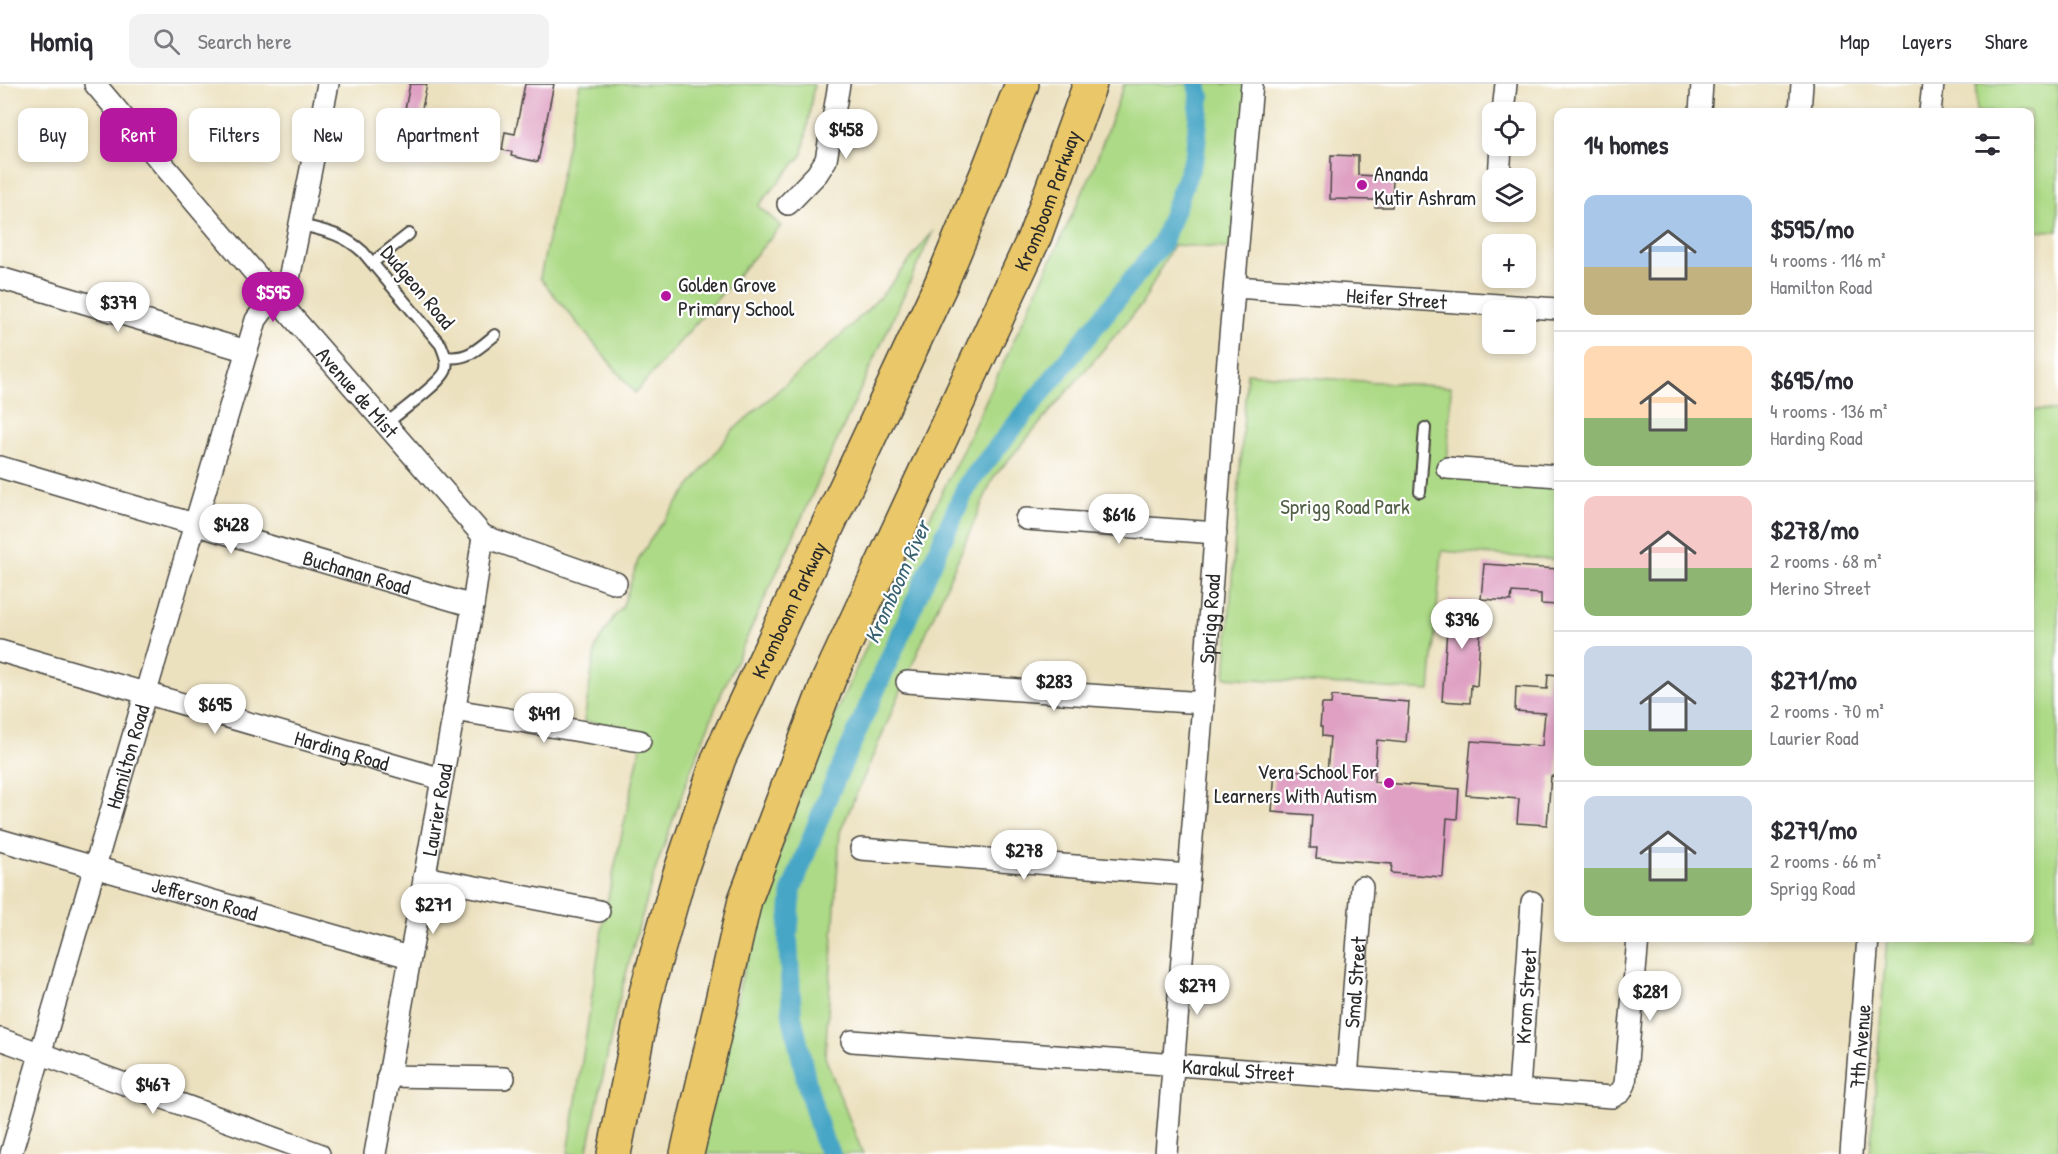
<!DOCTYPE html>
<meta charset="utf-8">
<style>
body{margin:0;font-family:"Patrick Hand",sans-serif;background:#f2f2f3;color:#2b2b33;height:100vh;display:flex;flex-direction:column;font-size:22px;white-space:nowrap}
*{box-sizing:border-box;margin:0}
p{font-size:20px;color:#7c7c81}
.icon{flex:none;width:33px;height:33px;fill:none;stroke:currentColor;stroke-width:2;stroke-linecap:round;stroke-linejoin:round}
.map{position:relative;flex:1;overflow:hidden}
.panel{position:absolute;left:1554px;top:24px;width:480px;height:834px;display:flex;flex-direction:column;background:#fff;border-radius:12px;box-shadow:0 3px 9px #0003}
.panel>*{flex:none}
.top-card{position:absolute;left:18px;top:24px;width:570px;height:54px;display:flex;gap:12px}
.fabs{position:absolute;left:1482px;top:18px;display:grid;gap:12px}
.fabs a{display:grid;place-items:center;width:54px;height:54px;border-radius:12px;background:#fff;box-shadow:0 3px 9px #0003;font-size:30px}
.price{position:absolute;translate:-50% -51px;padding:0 14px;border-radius:21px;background:#fff;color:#222;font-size:20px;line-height:39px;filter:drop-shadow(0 2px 3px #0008)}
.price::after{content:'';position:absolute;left:50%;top:36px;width:18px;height:14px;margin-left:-9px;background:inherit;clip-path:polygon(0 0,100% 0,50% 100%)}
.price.on{background:#b5179e;color:#fff}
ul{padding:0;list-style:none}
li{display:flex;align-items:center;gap:18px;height:150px;padding:0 30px}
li+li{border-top:2px solid #e1e1e2}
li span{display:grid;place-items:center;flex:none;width:168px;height:120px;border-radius:12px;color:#555}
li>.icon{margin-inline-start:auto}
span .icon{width:72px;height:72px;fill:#fffc;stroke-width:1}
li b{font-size:26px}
h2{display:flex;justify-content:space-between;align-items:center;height:72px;padding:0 30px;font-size:26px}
.chip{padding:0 21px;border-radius:12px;background:#fff;box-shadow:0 3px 9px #0003;font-size:21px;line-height:54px}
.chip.on{background:#b5179e;color:#fff}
header{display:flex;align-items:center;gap:36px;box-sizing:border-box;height:84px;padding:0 30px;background:#fff;border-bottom:2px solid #e1e1e2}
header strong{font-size:28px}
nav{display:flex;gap:33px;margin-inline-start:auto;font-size:21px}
.search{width:420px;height:54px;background:#f2f2f3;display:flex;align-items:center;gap:15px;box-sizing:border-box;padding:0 21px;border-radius:12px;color:#7c7c81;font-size:22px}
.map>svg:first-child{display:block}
</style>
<header>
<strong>Homiq</strong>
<div class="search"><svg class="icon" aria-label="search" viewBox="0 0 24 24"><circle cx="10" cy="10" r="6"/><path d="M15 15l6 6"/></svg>Search here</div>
<nav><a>Map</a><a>Layers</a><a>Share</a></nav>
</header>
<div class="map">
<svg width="2058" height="1070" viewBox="0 0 2058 1070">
<rect width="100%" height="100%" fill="#fff"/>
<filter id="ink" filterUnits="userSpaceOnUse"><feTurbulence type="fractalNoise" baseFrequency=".0167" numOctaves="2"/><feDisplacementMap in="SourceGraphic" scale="12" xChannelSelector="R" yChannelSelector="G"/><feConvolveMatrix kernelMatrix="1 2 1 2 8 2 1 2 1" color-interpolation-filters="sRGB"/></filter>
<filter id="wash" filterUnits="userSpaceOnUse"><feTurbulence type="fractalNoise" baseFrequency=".008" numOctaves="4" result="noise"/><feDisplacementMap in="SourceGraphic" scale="24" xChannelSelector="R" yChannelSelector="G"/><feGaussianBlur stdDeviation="1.35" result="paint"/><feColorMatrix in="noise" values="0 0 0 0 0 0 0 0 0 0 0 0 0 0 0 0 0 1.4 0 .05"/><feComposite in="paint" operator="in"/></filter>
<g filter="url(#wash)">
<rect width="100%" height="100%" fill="#ece1bf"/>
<path fill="#adda86" stroke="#6c8258" stroke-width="1.5" d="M580 0H814L803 70 758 122 781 142 635 309 540 194Z
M1124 0H1252L1237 165 1173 161 1142 220 993 394 840 748 825 973 863 1070H700L750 859 791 733 817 669 872 551 968 355 1092 88Z
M1977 0H2058V147L2030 146V28H1976Z
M933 147 721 610 690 688 657 781 636 852 617 924 587 1070H568L604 832 644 648 584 637 596 562 613 534 622 524 639 474 656 447 731 348 847 246 885 208Z
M1247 289 1451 303 1447 384 1558 392V476L1442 467 1430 607 1225 593Z
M2030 326 2058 327V1070H1870L1887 854H2030Z"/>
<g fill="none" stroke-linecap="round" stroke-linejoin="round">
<path stroke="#47a6c6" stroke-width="20" d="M831 1070 824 1058 808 1004 792 932 788 854 792 805 826 717 967 401 1162 159 1195 71 1200 13 1197 0"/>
</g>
<g id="blocks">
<path fill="#dfa0c3" d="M410 0H427L415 59 399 56Z
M525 0H554L538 78 511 72 512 68 502 66 505 48 515 50Z
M1331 71 1358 72V91L1393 93 1392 123H1375V116L1330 115Z
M1484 480 1558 485V521L1541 520V510L1512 508 1511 517 1481 515Z
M1449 516 1482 518 1477 602 1471 601 1470 619 1442 617Z
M1548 590 1558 591V693L1551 692 1547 741 1517 739 1519 715 1466 711 1471 657 1542 662 1545 629 1515 627 1516 603 1547 605Z
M1332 612 1409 618 1406 659 1377 656 1374 698 1459 705 1457 735 1447 734 1443 793 1391 789 1392 780 1316 774 1317 764H1310L1312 731 1272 728 1275 685 1327 689 1330 653 1322 652V643H1320L1322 620H1331Z"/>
</g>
</g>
<g filter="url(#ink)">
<use href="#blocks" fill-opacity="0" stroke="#484641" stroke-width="1.5"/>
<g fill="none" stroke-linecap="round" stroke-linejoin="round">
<defs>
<path id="lane" d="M301 141C326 147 343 150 363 168L441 261C444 269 448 276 446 285 444 297 398 329 386 340
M372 179 409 150
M446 273C468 276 479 264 495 251
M1420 408 1425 344"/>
<g id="street">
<path id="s1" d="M95 0 276 214 483 452 616 499"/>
<path d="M1503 28 1506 0"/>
<path d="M1700 28 1702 0"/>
<path d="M1800 28 1802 0"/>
<path d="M1930 28 1933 0"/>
<path d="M1499 94 1501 62"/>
<path d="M788 120 817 90 826 76 839 0"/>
<path d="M0 194 247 267"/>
<path id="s2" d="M1235 203 1558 225"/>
<path id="s3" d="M0 383 473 522"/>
<path d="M1447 384 1558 392"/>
<path d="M1026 435 1216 449"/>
<path id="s4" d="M0 567 442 695"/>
<path d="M907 598 1203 619"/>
<path d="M454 626 640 657"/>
<path id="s5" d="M0 756 409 873"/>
<path d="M861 765 1189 791"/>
<path d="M424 793 599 827"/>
<path d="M0 955 319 1070"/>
<path id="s6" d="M852 957 1612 1013 1621 1008 1625 1000 1638 854"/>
<path d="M388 992 504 994"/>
<path id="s7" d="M1347 994 1362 803"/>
<path id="s8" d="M1519 1006 1532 818"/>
<path id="s9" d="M11 1070 195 440 256 236 266 222 288 200 328 0"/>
<path id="s10" d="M375 1070 473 522 483 452"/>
<path id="s11" d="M1166 1070 1203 619 1227 287 1252 0"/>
<path id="s12" d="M1851 1070 1868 854"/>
</g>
<g id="highway">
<path id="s13" d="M614 1070 646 909 678 795 719 674 941 200 988 87 1022 0"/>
<path id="s14" d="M687 1070 745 816 829 595 1035 152 1090 0"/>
</g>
</defs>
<use href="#lane" stroke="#484641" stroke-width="14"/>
<use href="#street" stroke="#484641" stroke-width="24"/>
<use href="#highway" stroke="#484641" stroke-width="36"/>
<use href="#lane" stroke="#fff" stroke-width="10"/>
<use href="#street" stroke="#fff" stroke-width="21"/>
<use href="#highway" stroke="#eac769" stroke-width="33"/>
</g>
</g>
<g fill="#b5179e" stroke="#fff" stroke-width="2">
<circle cx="1362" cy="101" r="6"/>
<circle cx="666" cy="212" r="6"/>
<circle cx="1389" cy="699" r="6"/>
</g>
<g text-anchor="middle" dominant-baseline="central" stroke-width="4.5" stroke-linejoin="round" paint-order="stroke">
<g font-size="21" fill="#2b2b2b" stroke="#fff" text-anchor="start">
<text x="1374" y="89">Ananda<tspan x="1374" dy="24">Kutir Ashram</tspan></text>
<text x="678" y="200">Golden Grove<tspan x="678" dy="24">Primary School</tspan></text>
<text x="1377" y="687" text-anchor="end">Vera School For<tspan x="1377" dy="24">Learners With Autism</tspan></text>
</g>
<g font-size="21" fill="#2b2b2b" stroke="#fff">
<text stroke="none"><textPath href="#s14" startOffset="1023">Kromboom Parkway</textPath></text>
<text transform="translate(418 203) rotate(50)">Dudgeon Road</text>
<text stroke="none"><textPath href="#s2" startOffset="162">Heifer Street</textPath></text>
<text stroke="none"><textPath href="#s1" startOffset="405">Avenue de Mist</textPath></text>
<text stroke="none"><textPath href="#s3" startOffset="372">Buchanan Road</textPath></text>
<text stroke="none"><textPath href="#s13" startOffset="574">Kromboom Parkway</textPath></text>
<text stroke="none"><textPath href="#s11" startOffset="537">Sprigg Road</textPath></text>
<text stroke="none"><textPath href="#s4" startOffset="356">Harding Road</textPath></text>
<text stroke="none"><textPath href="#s9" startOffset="414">Hamilton Road</textPath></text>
<text stroke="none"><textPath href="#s10" startOffset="350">Laurier Road</textPath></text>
<text stroke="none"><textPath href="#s5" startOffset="213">Jefferson Road</textPath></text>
<text stroke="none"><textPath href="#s7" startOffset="96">Smal Street</textPath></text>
<text stroke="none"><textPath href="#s8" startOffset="94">Krom Street</textPath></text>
<text stroke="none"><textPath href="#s12" startOffset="108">7th Avenue</textPath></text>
<text stroke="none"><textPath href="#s6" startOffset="387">Karakul Street</textPath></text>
</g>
<g font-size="21" fill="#526046" stroke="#fff">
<text x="1345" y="422">Sprigg Road Park</text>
</g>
<g font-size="22" font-style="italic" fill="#386271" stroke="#fff">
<text transform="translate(897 498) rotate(-66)">Kromboom River</text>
</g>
</g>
</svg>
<div class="fabs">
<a><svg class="icon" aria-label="locate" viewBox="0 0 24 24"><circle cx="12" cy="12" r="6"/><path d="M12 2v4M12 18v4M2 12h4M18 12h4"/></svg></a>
<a><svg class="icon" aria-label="layers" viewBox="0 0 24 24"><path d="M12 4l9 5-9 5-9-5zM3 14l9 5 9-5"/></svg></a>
<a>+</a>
<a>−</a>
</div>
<b class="price" style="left:846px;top:76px">$458</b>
<b class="price on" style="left:273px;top:239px">$595</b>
<b class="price" style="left:118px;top:249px">$379</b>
<b class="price" style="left:1119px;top:461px">$616</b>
<b class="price" style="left:231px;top:471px">$428</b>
<b class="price" style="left:1462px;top:566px">$396</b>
<b class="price" style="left:1054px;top:628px">$283</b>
<b class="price" style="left:215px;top:651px">$695</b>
<b class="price" style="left:544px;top:660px">$491</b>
<b class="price" style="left:1024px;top:797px">$278</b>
<b class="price" style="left:433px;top:851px">$271</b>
<b class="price" style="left:1197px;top:932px">$279</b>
<b class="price" style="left:1650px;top:938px">$281</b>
<b class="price" style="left:153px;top:1031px">$467</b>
<div class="top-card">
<a class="chip">Buy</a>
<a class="chip on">Rent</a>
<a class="chip">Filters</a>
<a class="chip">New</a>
<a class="chip">Apartment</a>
</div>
<section class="panel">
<h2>14 homes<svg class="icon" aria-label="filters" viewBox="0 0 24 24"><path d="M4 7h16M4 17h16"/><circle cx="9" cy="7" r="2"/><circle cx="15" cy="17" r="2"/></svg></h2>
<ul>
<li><span style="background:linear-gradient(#a9c7e8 60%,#c2b280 0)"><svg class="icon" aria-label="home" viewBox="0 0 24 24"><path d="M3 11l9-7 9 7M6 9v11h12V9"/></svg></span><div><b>$595/mo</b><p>4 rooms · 116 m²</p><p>Hamilton Road</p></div></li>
<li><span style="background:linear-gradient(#ffd9b3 60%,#8fb573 0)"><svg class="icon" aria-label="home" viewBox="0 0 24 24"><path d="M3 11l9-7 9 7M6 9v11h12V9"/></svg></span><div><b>$695/mo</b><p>4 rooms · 136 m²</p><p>Harding Road</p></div></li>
<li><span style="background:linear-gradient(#f6c9c9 60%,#8fb573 0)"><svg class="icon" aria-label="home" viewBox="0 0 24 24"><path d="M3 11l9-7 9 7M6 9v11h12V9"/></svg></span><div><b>$278/mo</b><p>2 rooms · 68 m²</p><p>Merino Street</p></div></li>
<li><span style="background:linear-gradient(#c9d6e8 70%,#8fb573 0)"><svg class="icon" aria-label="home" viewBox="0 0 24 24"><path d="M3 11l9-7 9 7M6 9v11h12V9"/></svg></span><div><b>$271/mo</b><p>2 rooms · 70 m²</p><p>Laurier Road</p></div></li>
<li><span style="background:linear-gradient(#c9d6e8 60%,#8fb573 0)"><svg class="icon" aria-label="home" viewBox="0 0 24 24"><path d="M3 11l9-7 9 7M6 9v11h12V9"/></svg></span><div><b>$279/mo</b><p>2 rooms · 66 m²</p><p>Sprigg Road</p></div></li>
</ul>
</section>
</div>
